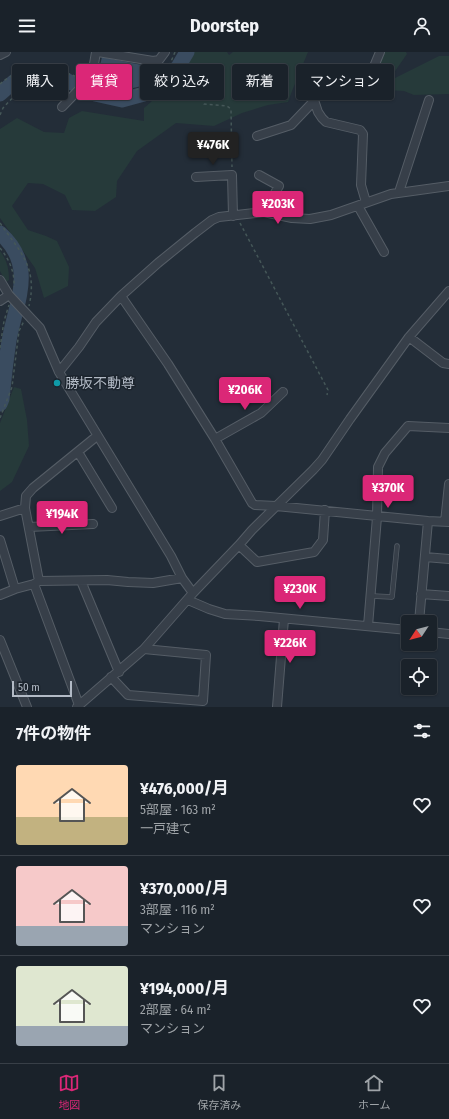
<!DOCTYPE html>
<html lang="ja">
<meta charset="utf-8">
<style>
body{margin:0;font-family:"Fira Sans Condensed","Noto Sans JP",sans-serif;background:#232a32;color:#f1f3f6;height:100vh;display:flex;flex-direction:column;font-size:15px;white-space:nowrap}
*{box-sizing:border-box;margin:0}
p{font-size:13px;color:#9fa4a8}
.icon{flex:none;width:22px;height:22px;fill:none;stroke:currentColor;stroke-width:2;stroke-linecap:round;stroke-linejoin:round}
.map{position:relative;height:655px;overflow:hidden}
.side{display:flex;flex-direction:column;background:#1a222a;flex:1}
.side>*{flex:none}
.guide{position:absolute;left:12px;top:12px;width:425px;height:36px;display:flex;gap:8px}
.needle{width:26px;rotate:234deg}
.controls{position:absolute;left:401px;top:563px;display:grid;gap:8px}
.controls a{display:grid;place-items:center;width:36px;height:36px;border-radius:4px;background:#1a222a;box-shadow:0 1px 3px #0004,0 0 0 1px #383f47;font-size:20px}
.scale{position:absolute;left:12px;bottom:10px;width:60px;box-sizing:border-box;padding-left:4px;border:2px solid #b2bac5;border-top:0;font-size:11px;line-height:14px;white-space:nowrap;color:#b2bac5;-webkit-text-stroke:3px #1c242d;paint-order:stroke}
.price{position:absolute;translate:-50% -34px;padding:0 9px;border-radius:4px;background:#db2777;color:#fff;font-size:13px;line-height:26px;filter:drop-shadow(0 1px 2px #0008)}
.price::after{content:'';position:absolute;left:50%;top:24px;width:12px;height:9px;margin-left:-6px;background:inherit;clip-path:polygon(0 0,100% 0,50% 100%)}
.price.active{background:#222;color:#fff}
ul{padding:0;list-style:none}
li{display:flex;align-items:center;gap:12px;height:100px;padding:0 16px}
li+li{border-top:1px solid #383f47}
li span{display:grid;place-items:center;flex:none;width:112px;height:80px;border-radius:4px;color:#555}
li>.icon{margin-inline-start:auto}
span .icon{width:48px;height:48px;fill:#fffc;stroke-width:1}
li b{font-size:17px}
h2{display:flex;justify-content:space-between;align-items:center;height:48px;padding:0 16px;font-size:17px}
.pill{padding:0 14px;border-radius:4px;background:#1a222a;box-shadow:0 1px 3px #0004,0 0 0 1px #383f47;font-size:14px;line-height:36px}
.pill.active{background:#db2777;color:#fff}
header{display:flex;justify-content:space-between;align-items:center;height:52px;padding:0 16px;background:#1a222a;font-size:18px;font-weight:700}
.tab-bar{display:flex;justify-content:space-around;align-items:center;height:56px;border-top:1px solid #383f47;background:#1a222a;font-size:11px;color:#9fa4a8}
.tab-bar a{display:grid;justify-items:center;gap:2px}
.tab-bar .active{color:#db2777}
.map>svg:first-child{display:block}
</style>
<header><svg class="icon" aria-label="menu" viewBox="0 0 24 24"><path d="M4 6h16M4 12h16M4 18h16"/></svg>Doorstep<svg class="icon" aria-label="person" viewBox="0 0 24 24"><circle cx="12" cy="8" r="4"/><path d="M4 21q1-7 8-7t8 7"/></svg></header>
<div class="map">
<svg width="449" height="655" viewBox="0 0 449 655">
<rect width="100%" height="100%" fill="#232d38"/>
<path fill="#263a3a" d="M193 0H227L229 3 233 0H308L292 39 288 50 268 53 242 61 214 74 176 71 137 99 117 129 116 145 95 159 72 158 65 143 43 132 28 131 12 154 28 178 46 184 57 189 69 215 68 234 44 246 35 216 0 166V77L17 66 44 80 64 81 69 66 82 59 144 69V56L151 50 185 12Z
M383 0H406L407 2 393 22 376 16Z
M439 4H449V42L414 43 404 39 386 38 383 35 395 26Z
M0 199C7 208 9 217 9 228L6 230 0 219Z
M14 335 21 337 27 368 29 394 12 430 0 439V371Z"/>
<path fill="#3a4c60" d="M102 5 162 17 148 30 138 35 123 38 108 36 96 30Z"/>
<g fill="none" stroke-linecap="round" stroke-linejoin="round">
<path stroke="#3a4c60" stroke-width="15" d="M0 42 17 27 33 21 47 19 95 42 122 48 144 42 160 31 178 15 187 0
M0 181C37 214 16 249 9 289 6 308 4 327 2 347L0 352"/>
<defs>
<path id="lane" d="M372 544 392 545 397 494"/>
<path id="street" d="M98 0 153 9 159 8 165 0
M0 3 6 0
M62 55 92 24 96 0
M257 84 291 73 314 49
M259 123 279 134 264 160
M196 125 232 123 233 164
M399 140 429 48
M366 150 361 133 363 82 360 78 326 70 322 66 318 60 313 45 319 24 324 23 364 31 368 29 380 0
M358 154 384 200
M0 228 9 243 40 276 59 320 171 504 182 526 193 541
M121 244 158 211 195 181 212 168 219 165 264 160 292 166 310 167 331 163 391 142 449 134
M0 249 9 243
M409 285 443 311 449 312
M59 320 79 295 96 270 121 244 168 312 215 387 252 451 255 453 276 454 428 469 449 470
M215 387 261 361 283 340
M78 400 112 456
M0 464 25 456 26 444 33 436 97 384
M445 470 449 432
M29 475 93 472
M0 488 15 537 0 543
M239 493 257 510 314 500 323 488 325 458
M425 505 449 507
M39 529 107 528 128 530 153 531 182 526
M81 529 119 620
M34 532 79 653
M15 537 34 532 39 529 25 456
M421 542 449 544
M188 548 209 557 225 562 259 564 408 578
M419 570 428 469
M368 574 377 465 378 415 385 401 408 374 449 376
M430 580 449 582
M0 588 27 655
M111 625 128 643 203 649 206 603 144 597
M77 655 144 597 193 541 239 493 252 478 313 418 322 408 350 367 409 285 449 239
M277 655 284 567"/>
</defs>
<use href="#lane" stroke="#555d66" stroke-width="5.5"/>
<use href="#street" stroke="#555d66" stroke-width="10"/>
<path stroke="#455758" stroke-width="1.5" stroke-dasharray="3 3" stroke-linecap="butt" d="M0 32C11 22 29 15 44 15 56 16 69 22 80 26
M95 33 114 40H128L142 36 158 25 170 12 175 0
M202 46 204 52 227 54 231 57 232 115
M0 63 3 56 16 42 35 36 54 35 66 39
M0 171C20 200 38 215 29 254
M240 171 328 338 327 343
M0 196C9 207 15 220 14 235
M0 296 4 269 9 253
M0 366 12 335 19 279 24 269"/>
<use href="#lane" stroke="#373f49" stroke-width="4"/>
<use href="#street" stroke="#373f49" stroke-width="8"/>
</g>
<circle fill="#0f9aa8" stroke="#1c242d" stroke-width="1.5" cx="57" cy="331" r="4"/>
<g text-anchor="middle" dominant-baseline="central" stroke-width="3" stroke-linejoin="round" paint-order="stroke">
<g font-size="14" fill="#b2bac5" stroke="#1c242d" text-anchor="start">
<text x="65" y="331">勝坂不動尊</text>
</g>
</g>
</svg>
<div class="controls">
<a><svg class="needle" viewBox="-14 -14 28 28"><path d="M0-13l5 13h-10z" fill="#e53935"/><path d="M0 13l5-13h-10z" fill="#9fa4a8"/></svg></a>
<a><svg class="icon" aria-label="locate" viewBox="0 0 24 24"><circle cx="12" cy="12" r="6"/><path d="M12 2v4M12 18v4M2 12h4M18 12h4"/></svg></a>
</div>
<div class="scale">50 m</div>
<b class="price active" style="left:213px;top:114px">¥476K</b>
<b class="price" style="left:278px;top:173px">¥203K</b>
<b class="price" style="left:245px;top:359px">¥206K</b>
<b class="price" style="left:388px;top:457px">¥370K</b>
<b class="price" style="left:62px;top:483px">¥194K</b>
<b class="price" style="left:300px;top:558px">¥230K</b>
<b class="price" style="left:290px;top:612px">¥226K</b>
<div class="guide">
<a class="pill">購入</a>
<a class="pill active">賃貸</a>
<a class="pill">絞り込み</a>
<a class="pill">新着</a>
<a class="pill">マンション</a>
</div>
</div>
<section class="side">
<h2>7件の物件<svg class="icon" aria-label="filters" viewBox="0 0 24 24"><path d="M4 7h16M4 17h16"/><circle cx="9" cy="7" r="2"/><circle cx="15" cy="17" r="2"/></svg></h2>
<ul>
<li><span style="background:linear-gradient(#ffd9b3 65%,#c2b280 0)"><svg class="icon" aria-label="home" viewBox="0 0 24 24"><path d="M3 11l9-7 9 7M6 9v11h12V9"/></svg></span><div><b>¥476,000/月</b><p>5部屋 · 163 m²</p><p>一戸建て</p></div><svg class="icon" aria-label="heart" viewBox="0 0 24 24"><path d="M12 20l-8-8c-3-5 5-10 8-4 3-6 11-1 8 4z"/></svg></li>
<li><span style="background:linear-gradient(#f6c9c9 75%,#9aa5b1 0)"><svg class="icon" aria-label="home" viewBox="0 0 24 24"><path d="M3 11l9-7 9 7M6 9v11h12V9"/></svg></span><div><b>¥370,000/月</b><p>3部屋 · 116 m²</p><p>マンション</p></div><svg class="icon" aria-label="heart" viewBox="0 0 24 24"><path d="M12 20l-8-8c-3-5 5-10 8-4 3-6 11-1 8 4z"/></svg></li>
<li><span style="background:linear-gradient(#dfe7d0 75%,#9aa5b1 0)"><svg class="icon" aria-label="home" viewBox="0 0 24 24"><path d="M3 11l9-7 9 7M6 9v11h12V9"/></svg></span><div><b>¥194,000/月</b><p>2部屋 · 64 m²</p><p>マンション</p></div><svg class="icon" aria-label="heart" viewBox="0 0 24 24"><path d="M12 20l-8-8c-3-5 5-10 8-4 3-6 11-1 8 4z"/></svg></li>
</ul>
</section>
<nav class="tab-bar">
<a class="active"><svg class="icon" aria-label="map" viewBox="0 0 24 24"><path d="M3 6l6-2 6 2 6-2v14l-6 2-6-2-6 2zM9 4v14M15 6v14"/></svg>地図</a>
<a><svg class="icon" aria-label="saved" viewBox="0 0 24 24"><path d="M7 4h10v16l-5-4-5 4z"/></svg>保存済み</a>
<a><svg class="icon" aria-label="home" viewBox="0 0 24 24"><path d="M3 11l9-7 9 7M6 9v11h12V9"/></svg>ホーム</a>
</nav>
